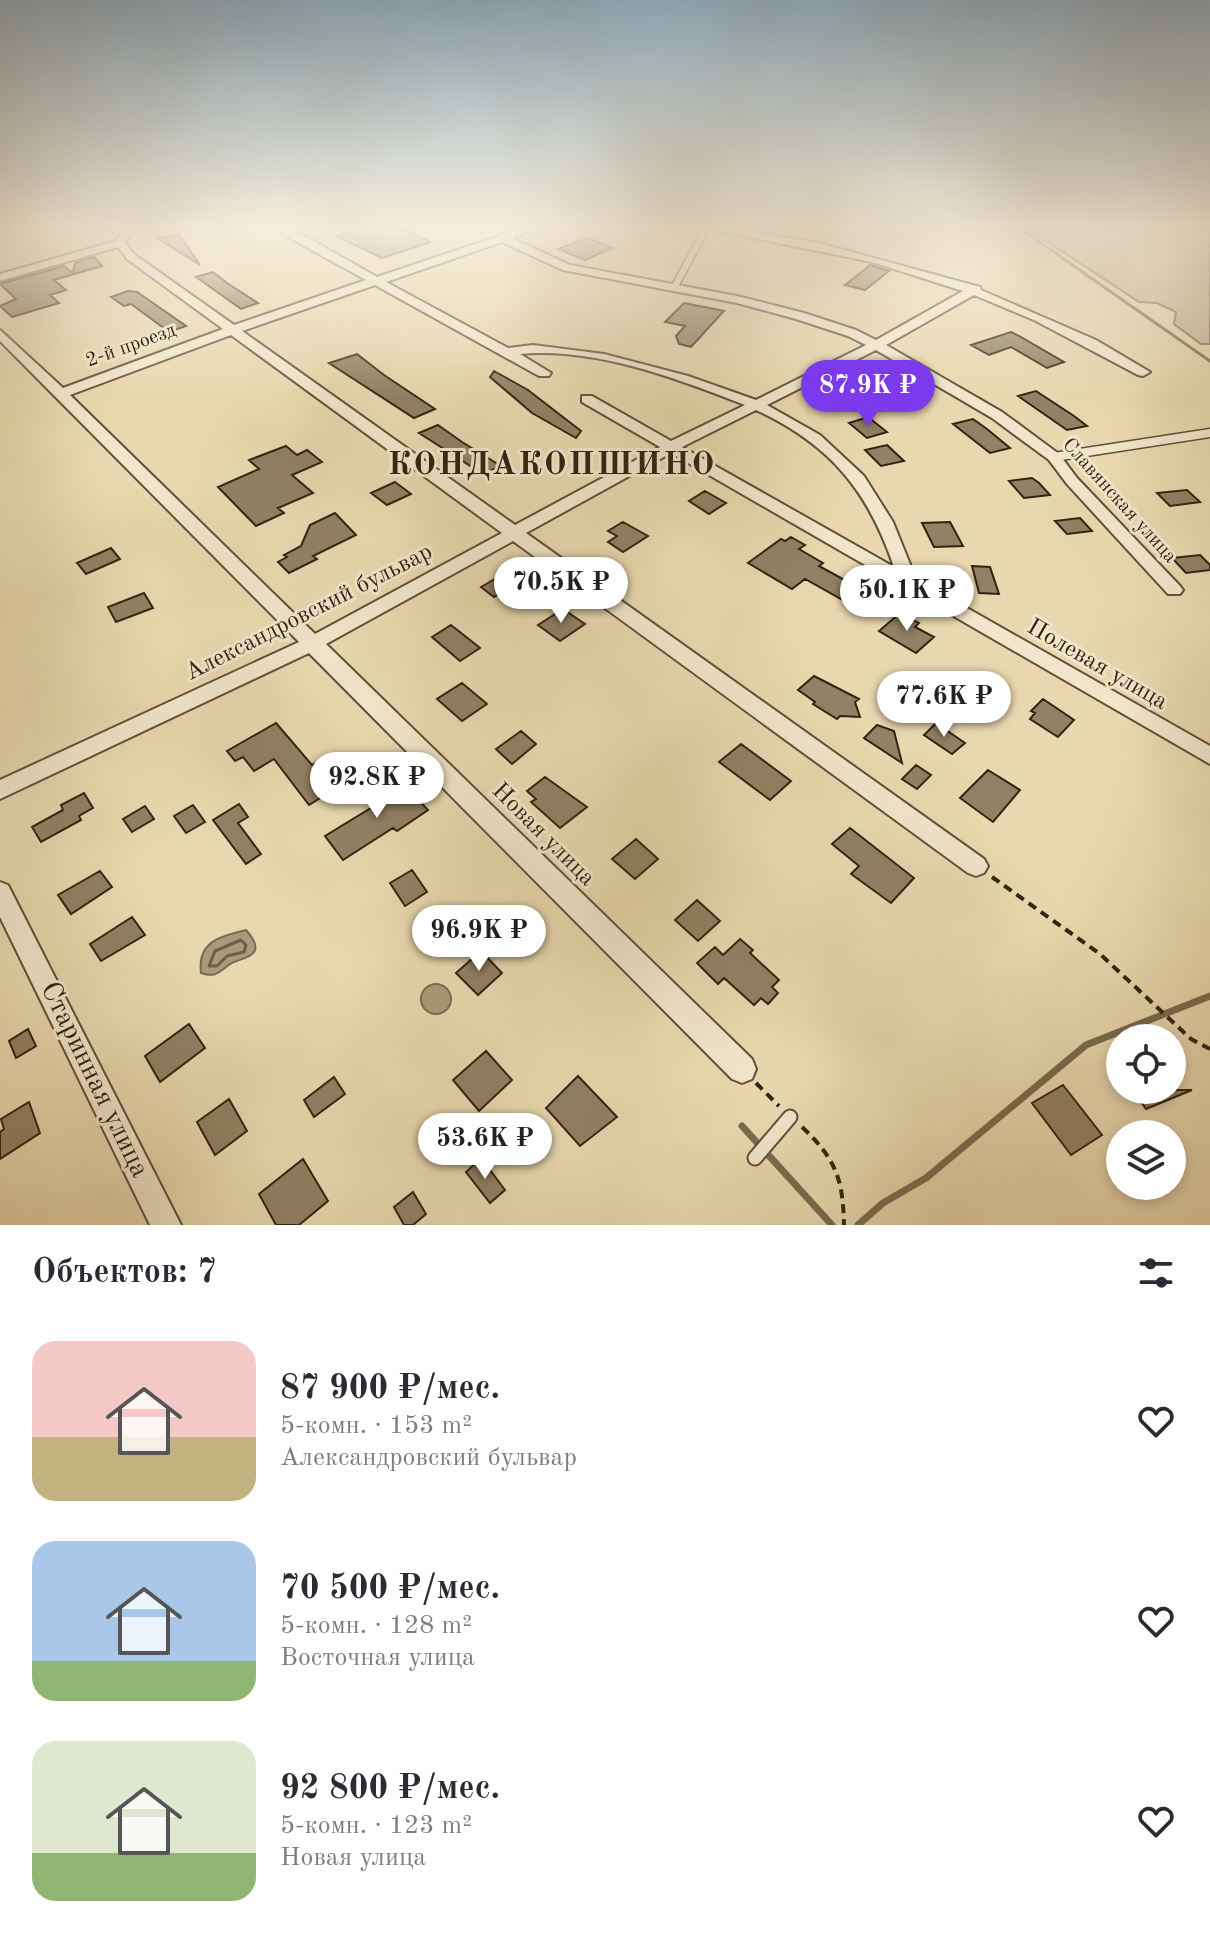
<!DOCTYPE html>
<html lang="ru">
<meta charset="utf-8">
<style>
body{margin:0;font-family:"Old Standard TT",serif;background:#f2f2f3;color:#2b2b33;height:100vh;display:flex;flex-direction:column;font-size:30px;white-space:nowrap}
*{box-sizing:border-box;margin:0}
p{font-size:26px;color:#7c7c81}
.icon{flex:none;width:44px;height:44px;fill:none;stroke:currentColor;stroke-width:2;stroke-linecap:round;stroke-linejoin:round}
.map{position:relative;height:1225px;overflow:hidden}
.panel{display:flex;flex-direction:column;background:#fff;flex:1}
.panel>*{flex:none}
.controls{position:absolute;left:1106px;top:1024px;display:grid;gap:16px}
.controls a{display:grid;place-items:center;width:80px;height:80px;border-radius:50%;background:#fff;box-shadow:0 4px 12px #0003;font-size:40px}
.price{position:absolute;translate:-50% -68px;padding:0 18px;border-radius:28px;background:#fff;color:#222;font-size:26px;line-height:52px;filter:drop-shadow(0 2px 4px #0008)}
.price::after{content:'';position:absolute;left:50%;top:48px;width:24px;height:18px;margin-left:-12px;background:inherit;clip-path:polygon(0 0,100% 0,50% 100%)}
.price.active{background:#7c3aed;color:#fff}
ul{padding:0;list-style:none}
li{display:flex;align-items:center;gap:24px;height:200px;padding:0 32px}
li span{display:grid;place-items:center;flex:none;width:224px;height:160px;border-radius:24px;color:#555}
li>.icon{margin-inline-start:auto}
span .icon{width:96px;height:96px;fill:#fffc;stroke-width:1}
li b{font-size:34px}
h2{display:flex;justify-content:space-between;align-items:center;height:96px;padding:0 32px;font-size:34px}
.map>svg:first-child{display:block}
</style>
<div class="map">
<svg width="1210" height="1225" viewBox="0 0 1210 1225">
<rect width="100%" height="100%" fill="#e9d8af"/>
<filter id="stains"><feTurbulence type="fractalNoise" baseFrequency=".0025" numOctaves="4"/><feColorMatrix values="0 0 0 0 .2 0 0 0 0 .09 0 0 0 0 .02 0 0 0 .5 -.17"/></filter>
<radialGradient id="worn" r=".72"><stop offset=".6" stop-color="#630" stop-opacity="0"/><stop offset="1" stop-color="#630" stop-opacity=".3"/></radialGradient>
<path fill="#cab994" stroke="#7e6e53" stroke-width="2" d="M1025 227H1210V344H1201L1174 324 1176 312 1157 303 1139 302Z"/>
<path fill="#ab9a7a" stroke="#7b6a50" stroke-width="2" d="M246 930C271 958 240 957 230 964 219 972 216 978 201 973 197 942 220 936 246 930Z
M421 999a15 15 0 1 1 30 0a15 15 0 1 1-30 0Z"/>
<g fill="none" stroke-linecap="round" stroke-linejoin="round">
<path stroke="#6f5e46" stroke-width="3" d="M241 940 246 945 244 952 227 956 217 966H209L215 951Z"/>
<path stroke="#7b6a50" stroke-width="3" d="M1018 227 1210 361"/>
<path stroke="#7b6a50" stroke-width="7" d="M742 1126 832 1225
M858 1225 883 1203 926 1178 1086 1045 1210 996"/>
</g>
<path fill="#928164" stroke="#332312" stroke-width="2" d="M363 227H401L431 242 382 258 336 236Z
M179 234 200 265 157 238Z
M588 238 613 248 585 260 558 249Z
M94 257 102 266 54 280 66 290 50 295 59 303 12 317 0 306 16 299 0 284 64 266 73 273 75 263Z
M870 265 889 271 865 290 845 285Z
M213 272 227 283 258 303 241 309 196 277Z
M128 291 137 292 186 326 169 332 131 304 124 306 111 297Z
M684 303 724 311 691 347 679 344 676 336 685 326 665 322Z
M1011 332 1019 336 1064 362 1047 368 1011 347 989 355 971 345Z
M357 354 384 375 435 409 414 418 329 363Z
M494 371 528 390 581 431 576 438 532 413 490 377Z
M1036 391 1074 416 1087 426 1067 430 1018 396Z
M868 417 887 432 867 438 849 423Z
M973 419 987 429 1010 448 990 453 953 424Z
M438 425 462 442 501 466 483 474 419 433Z
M887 445 904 461 881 466 865 450Z
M286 446 297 455 307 450 322 462 292 475 313 493 278 508 284 513 256 526 218 487 259 469 249 460Z
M1032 478 1039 483 1050 495 1024 498 1009 481Z
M395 482 411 494 387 505 371 493Z
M1187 490 1200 502 1170 506 1157 493Z
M705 491 726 503 709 514 689 501Z
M335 513 356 535 313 556 317 559 289 573 278 562 287 557 284 555 301 546 310 525Z
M1080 518 1092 531 1067 534 1055 521Z
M623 522 648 536 623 552 608 542 617 536 608 531Z
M950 522 963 546 934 547 922 523Z
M791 537 805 545 799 549 823 563 819 566 872 595 857 608 805 579 792 589 748 563 781 539 785 541Z
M111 548 120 559 86 574 77 563Z
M1200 555 1210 565V570L1186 573 1172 558Z
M529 559 555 578 540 587 527 577 494 597 481 587Z
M972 566 990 567 999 594 979 593Z
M144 593 153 608 116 622 108 607Z
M563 609 585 624 560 641 538 625Z
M900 613 919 623 915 627 934 637 916 653 879 631Z
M451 625 480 648 460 661 432 637Z
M814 676 859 699 855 702 860 717 840 716 837 719 813 704 815 702 798 690Z
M462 683 487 704 462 721 437 699Z
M1043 699 1074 720 1058 737 1030 719 1035 713 1031 711Z
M276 723 312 765 317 762 338 787 309 805 274 759 254 771 243 757 235 761 227 751Z
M936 723 965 743 952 754 924 735Z
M877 725 894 731 902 763 864 738Z
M521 731 536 744 512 764 496 749Z
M741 744 791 781 770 800 719 762Z
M916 765 931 775 917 789 902 779Z
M988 770 1020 790 993 822 960 798Z
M545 777 587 807 560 828 531 802 536 799 527 791Z
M400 780 428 810 397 831 393 828 343 860 325 836 374 806 369 800Z
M84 793 93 808 79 816 81 820 41 842 32 827 63 810 61 805Z
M239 804 248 817 238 823 261 854 246 864 213 820Z
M193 805 205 822 186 833 174 816Z
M145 806 154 819 132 832 123 819Z
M850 828 914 878 891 903 851 874 859 866 832 844Z
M636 839 658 859 635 879 612 859Z
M412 870 427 892 405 906 390 883Z
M100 871 112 887 71 914 58 895Z
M697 900 720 921 698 941 675 920Z
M132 917 145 935 101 961 90 944Z
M740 939 753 950 750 953 779 980 772 987 778 993 768 1004 761 998 754 1005 724 978 718 984 697 963 715 947 723 955Z
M481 951 502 973 478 995 456 973Z
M189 1024 205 1048 160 1082 145 1056Z
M28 1029 36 1046 16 1058 9 1041Z
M486 1051 512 1080 479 1111 453 1080Z
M578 1076 617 1117 580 1146 546 1108Z
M334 1077 345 1094 314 1117 304 1100Z
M1063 1085 1102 1135 1071 1155 1032 1103Z
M1133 1090H1192L1146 1109Z
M229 1099 247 1131 215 1155 197 1122Z
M29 1102 40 1133 0 1159V1132L4 1129 1 1119Z
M481 1158 505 1190 490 1203 466 1172Z
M303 1159 328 1201 299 1225H276L259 1194Z
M413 1192 426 1214 413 1225H404L394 1207Z"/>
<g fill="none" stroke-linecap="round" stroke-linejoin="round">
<defs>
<path id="service-far2" d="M0 230 6 229
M674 288 707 227"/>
<path id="service-far1" d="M1054 457 1210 433"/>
<path id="service" d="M755 1158 790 1117"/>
<path id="minor" d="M126 227H136L125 243 135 255 234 325 366 280 286 236 278 227H289L377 277 526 227H540L512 238 570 265 737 296 804 313 856 330 876 340 963 291 872 262 698 227H722L819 243 980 287 981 290 1096 340 1150 372 1143 376 1138 375 1034 320 974 295 886 345 1002 412 1059 454 1077 478 1180 586 1183 590 1180 594H1168L1067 484 1049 460 992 418 876 350 767 405 820 435 864 476 893 522 916 579 1210 746V764L671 453 526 533 984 859 988 866 984 873 976 876 968 873 513 541 326 644 752 1059 756 1069 752 1079 742 1083 732 1079 309 653 0 799V780L299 642 0 341V330L63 388 223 329 127 259 118 247 0 281V274L116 241ZM502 242 563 270 737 303 796 319 848 336 866 345 756 400 688 376 604 354 533 345 508 348 386 282ZM375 285 539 376H549L551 373 520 354C594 347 676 378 745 405L671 441 592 396H582V402L660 447 515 525 242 331ZM231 335 502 533 315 634 70 395ZM756 410C831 445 868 491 894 567L682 447Z
M0 882 8 885 181 1225H150L0 917Z"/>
</defs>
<use href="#service-far2" stroke="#605039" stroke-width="9"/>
<use href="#service-far1" stroke="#605039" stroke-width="11"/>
<use href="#service" stroke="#605039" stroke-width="17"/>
<use href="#minor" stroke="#605039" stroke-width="4"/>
<path stroke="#332312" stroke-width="4" stroke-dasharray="9 6" stroke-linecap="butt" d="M992 877 1100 954 1191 1039 1210 1049
M756 1083 779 1106
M802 1127C836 1159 843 1179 844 1225"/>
<use href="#service-far2" stroke="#f1e6cb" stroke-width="6"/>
<use href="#service-far1" stroke="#f1e6cb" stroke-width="8"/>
<use href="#service" stroke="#f1e6cb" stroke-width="13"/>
<use href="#minor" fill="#f1e6cb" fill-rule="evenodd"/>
</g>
<linearGradient id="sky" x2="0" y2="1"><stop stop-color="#8faabc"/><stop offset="0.57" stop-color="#f5eddb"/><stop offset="1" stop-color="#f5eddb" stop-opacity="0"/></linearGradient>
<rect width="1210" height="398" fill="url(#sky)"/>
<g text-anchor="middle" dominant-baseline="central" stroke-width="6" stroke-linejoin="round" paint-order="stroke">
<g font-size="20" fill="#332312" stroke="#f1e6cb">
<text transform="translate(131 346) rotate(-20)">2-й проезд</text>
<text transform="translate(1119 501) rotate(48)">Славянская улица</text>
</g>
<g font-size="24" fill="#332312" stroke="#f1e6cb">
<text transform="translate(309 613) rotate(-27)">Александровский бульвар</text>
<text transform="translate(1097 665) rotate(30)">Полевая улица</text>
<text transform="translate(543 835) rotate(45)">Новая улица</text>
</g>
<g font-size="28" fill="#332312" stroke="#f1e6cb">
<text transform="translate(94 1080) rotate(64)">Старинная улица</text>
</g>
<g font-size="32" font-weight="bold" letter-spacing="2" fill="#332312" stroke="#f1e6cb">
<text x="552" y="466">КОНДАКОПШИНО</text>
</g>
</g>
<rect width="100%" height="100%" filter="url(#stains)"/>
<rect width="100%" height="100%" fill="url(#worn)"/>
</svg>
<div class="controls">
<a><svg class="icon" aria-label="locate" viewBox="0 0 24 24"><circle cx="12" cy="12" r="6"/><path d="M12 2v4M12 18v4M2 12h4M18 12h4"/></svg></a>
<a><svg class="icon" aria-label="layers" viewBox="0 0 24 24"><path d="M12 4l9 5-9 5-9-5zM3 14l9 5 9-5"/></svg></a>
</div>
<b class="price active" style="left:868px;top:428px">87.9K ₽</b>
<b class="price" style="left:561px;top:625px">70.5K ₽</b>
<b class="price" style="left:907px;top:633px">50.1K ₽</b>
<b class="price" style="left:944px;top:739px">77.6K ₽</b>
<b class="price" style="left:377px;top:820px">92.8K ₽</b>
<b class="price" style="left:479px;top:973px">96.9K ₽</b>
<b class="price" style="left:485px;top:1181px">53.6K ₽</b>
</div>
<section class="panel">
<h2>Объектов: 7<svg class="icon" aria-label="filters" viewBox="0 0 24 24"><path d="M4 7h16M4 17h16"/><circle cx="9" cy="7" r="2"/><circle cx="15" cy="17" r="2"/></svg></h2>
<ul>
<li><span style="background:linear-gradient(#f6c9c9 60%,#c2b280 0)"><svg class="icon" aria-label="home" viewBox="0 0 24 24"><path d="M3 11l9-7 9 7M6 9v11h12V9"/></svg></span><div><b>87 900 ₽/мес.</b><p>5-комн. · 153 m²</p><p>Александровский бульвар</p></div><svg class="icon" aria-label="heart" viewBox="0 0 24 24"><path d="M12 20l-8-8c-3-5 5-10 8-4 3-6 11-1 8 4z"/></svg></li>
<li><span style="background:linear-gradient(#a9c7e8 75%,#8fb573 0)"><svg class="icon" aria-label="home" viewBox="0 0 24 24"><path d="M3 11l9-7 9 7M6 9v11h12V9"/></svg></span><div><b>70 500 ₽/мес.</b><p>5-комн. · 128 m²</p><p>Восточная улица</p></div><svg class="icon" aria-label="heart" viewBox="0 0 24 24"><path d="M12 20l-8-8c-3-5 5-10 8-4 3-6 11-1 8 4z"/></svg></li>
<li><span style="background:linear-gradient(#dfe7d0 70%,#8fb573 0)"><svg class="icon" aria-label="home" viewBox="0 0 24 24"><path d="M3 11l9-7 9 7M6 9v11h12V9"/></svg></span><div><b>92 800 ₽/мес.</b><p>5-комн. · 123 m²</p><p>Новая улица</p></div><svg class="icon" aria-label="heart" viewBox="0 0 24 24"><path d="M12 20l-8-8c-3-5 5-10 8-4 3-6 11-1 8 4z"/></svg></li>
</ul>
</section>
